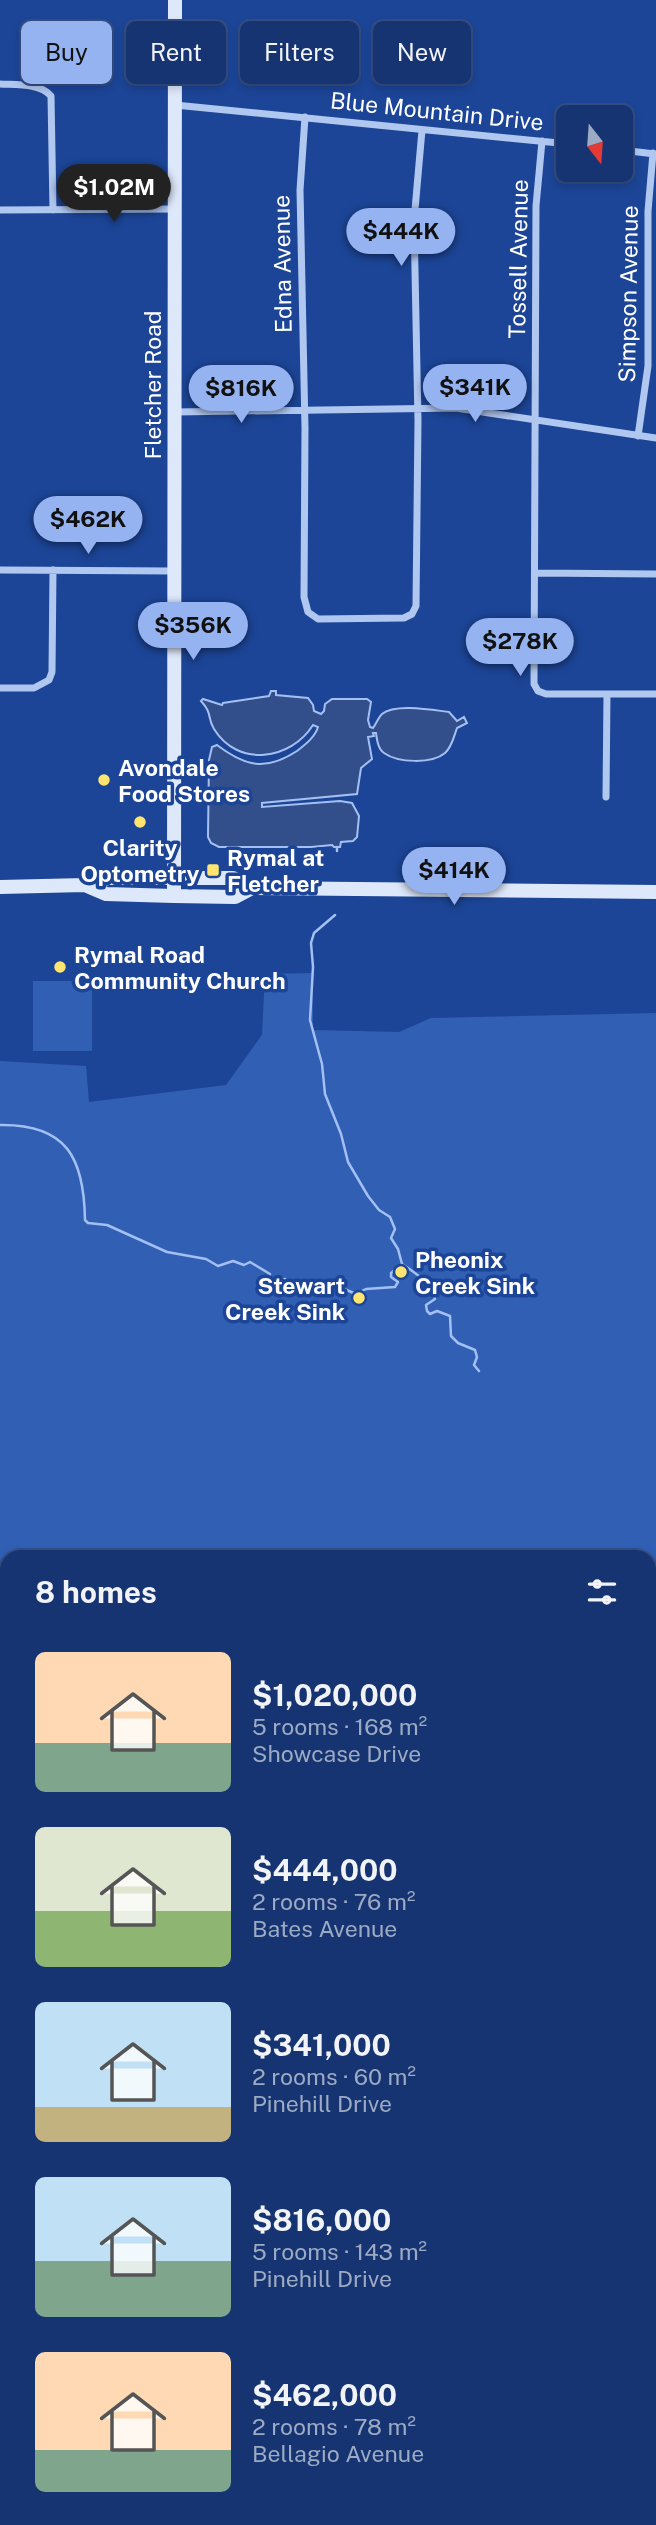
<!DOCTYPE html>
<meta charset="utf-8">
<style>
body{margin:0;font-family:"Public Sans",sans-serif;background:#1e3c76;color:#f1f3f6;height:100vh;display:flex;flex-direction:column;font-size:26px;white-space:nowrap}
*{box-sizing:border-box;margin:0}
p{font-size:23px;color:#9daac3}
.icon{flex:none;width:38px;height:38px;fill:none;stroke:currentColor;stroke-width:2;stroke-linecap:round;stroke-linejoin:round}
.map{position:relative;flex:1;overflow:hidden}
.panel{position:absolute;left:0px;top:1550px;width:656px;height:975px;display:flex;flex-direction:column;background:#153471;border-radius:21px 21px 0 0;box-shadow:0 4px 10px #0003,0 0 0 2px #344f84}
.panel>*{flex:none}
.top-card{position:absolute;left:21px;top:21px;width:614px;height:63px;display:flex;gap:14px}
.needle{width:46px;rotate:163deg}
.buttons{position:absolute;left:556px;top:105px;display:grid;gap:14px}
.buttons a{display:grid;place-items:center;width:77px;height:77px;border-radius:10px;background:#153471;box-shadow:0 4px 10px #0003,0 0 0 2px #344f84;font-size:35px}
.price{position:absolute;translate:-50% -60px;padding:0 16px;border-radius:24px;background:#95b2f1;color:#111;font-size:23px;line-height:46px;filter:drop-shadow(0 2px 4px #0008)}
.price::after{content:'';position:absolute;left:50%;top:42px;width:21px;height:16px;margin-left:-10px;background:inherit;clip-path:polygon(0 0,100% 0,50% 100%)}
.price.current{background:#222;color:#fff}
ul{padding:0;list-style:none}
li{display:flex;align-items:center;gap:21px;height:175px;padding:0 35px}
li span{display:grid;place-items:center;flex:none;width:196px;height:140px;border-radius:10px;color:#555}
li>.icon{margin-inline-start:auto}
span .icon{width:84px;height:84px;fill:#fffc;stroke-width:1}
li b{font-size:30px}
h2{display:flex;justify-content:space-between;align-items:center;height:84px;padding:0 35px;font-size:30px}
.pill{padding:0 24px;border-radius:10px;background:#153471;box-shadow:0 4px 10px #0003,0 0 0 2px #344f84;font-size:24px;line-height:63px}
.pill.current{background:#95b2f1;color:#111}
.map>svg:first-child{display:block}
</style>
<div class="map">
<svg width="656" height="2525" viewBox="0 0 656 2525">
<rect width="100%" height="100%" fill="#1c4597"/>
<path fill="#305fb4" d="M313 973V1030L399 1032 431 1018 656 1013V2230L649 2231V1558H7V2053H0V1061L86 1066 89 1102 226 1085 262 1035 265 974Z
M33 981H92V1051H33Z
M656 2435V2525H646L640 2518H649V2439Z
M7 2457V2493L0 2492V2459Z"/>
<path fill="#324f8c" stroke="#a4c0f2" stroke-width="2" d="M271 691H276V695L308 698 313 705 314 711 321 714 324 711 325 704 332 699H367L371 702 368 720 370 727 373 728C376 724 378 718 382 714 395 703 433 710 449 712L457 721 464 717 467 723 457 728C454 736 452 747 445 753 432 764 398 763 384 753 378 749 377 740 376 733H373L374 736 368 737 372 759 361 768 357 794 262 803V807L340 801 352 803 359 816 357 837 353 841 341 842 340 847H334L332 845 311 847H219L211 843 208 837 209 760 212 747 217 745C246 767 266 771 297 751 306 744 315 737 318 727L313 725C291 760 238 768 214 729 207 718 213 714 201 701L203 699 222 705 223 703 269 696Z"/>
<g fill="none" stroke-linecap="round" stroke-linejoin="round">
<path stroke="#a4c0f2" stroke-width="2.5" d="M337 847V851
M335 915 314 933 311 943 313 967 310 1020 322 1064 325 1094 341 1134 348 1162 368 1196 379 1210 390 1217 395 1229 391 1238 398 1249 402 1264C414 1272 433 1284 435 1299L426 1305 427 1311 430 1314 437 1311 450 1316 451 1336 458 1343 475 1350 477 1357 474 1365 479 1371
M0 1125C67 1124 84 1158 85 1220L88 1223 107 1225 167 1252 206 1259 218 1266 233 1261 244 1265 250 1262 270 1274 268 1281 274 1284 285 1279 292 1286 305 1288 330 1283 356 1294 366 1289 395 1287 398 1282 391 1277V1273L402 1264
M649 1870 656 1877
M649 2467 656 2464
M568 2525 578 2518"/>
<path stroke="#b0c7f0" stroke-width="7" d="M0 84C16 85 40 83 51 96L53 210
M175 105 569 144
M305 117 300 190 305 428 304 597 308 612 318 619 404 618 412 614 416 606 418 420 414 221 422 130
M542 141 536 206 534 684 538 691 546 694H656
M621 150 655 154
M0 210 174 209
M176 412 456 408 656 438
M638 436 648 366V211L653 153
M0 570 174 571
M535 573 656 574
M0 688H34L49 680 52 672 53 570
M606 797 607 694
M149 2518 153 2525
M298 2518 303 2525
M382 2525 389 2518"/>
<path stroke="#dee8fb" stroke-width="14" d="M85 885 106 894 174 896 235 897 252 888
M0 887 85 885 108 878H233L252 888 656 892
M174 896 175 0
M649 2242H656
M0 2273H7
M620 2518 626 2525"/>
</g>
<g fill="#ffe46f" stroke="#1c4597" stroke-width="2.5">
<circle cx="104" cy="780" r="7"/>
<circle cx="140" cy="822" r="7"/>
<rect x="206" y="863" width="14" height="14" rx="3.5"/>
<circle cx="60" cy="967" r="7"/>
<circle cx="401" cy="1272" r="7"/>
<circle cx="359" cy="1298" r="7"/>
</g>
<g text-anchor="middle" dominant-baseline="central" stroke-width="7" stroke-linejoin="round" paint-order="stroke">
<g font-size="23" fill="#fff" stroke="#1c4597">
<text transform="translate(437 111) rotate(6)">Blue Mountain Drive</text>
<text transform="translate(518 259) rotate(-89)">Tossell Avenue</text>
<text transform="translate(282 264) rotate(-91)">Edna Avenue</text>
<text transform="translate(628 294) rotate(-89)">Simpson Avenue</text>
<text transform="translate(152 385) rotate(-90)">Fletcher Road</text>
</g>
<g font-size="23" font-weight="bold" fill="#fff" stroke="#1c4597" text-anchor="start">
<text x="118" y="767">Avondale<tspan x="118" dy="26">Food Stores</tspan></text>
<text x="140" y="847" text-anchor="middle">Clarity<tspan x="140" dy="26">Optometry</tspan></text>
<text x="227" y="857">Rymal at<tspan x="227" dy="26">Fletcher</tspan></text>
<text x="74" y="954">Rymal Road<tspan x="74" dy="26">Community Church</tspan></text>
<text x="415" y="1259">Pheonix<tspan x="415" dy="26">Creek Sink</tspan></text>
<text x="345" y="1285" text-anchor="end">Stewart<tspan x="345" dy="26">Creek Sink</tspan></text>
</g>
</g>
</svg>
<div class="buttons">
<a><svg class="needle" viewBox="-14 -14 28 28"><path d="M0-13l5 13h-10z" fill="#e53935"/><path d="M0 13l5-13h-10z" fill="#9daac3"/></svg></a>
</div>
<b class="price current" style="left:114px;top:224px">$1.02M</b>
<b class="price" style="left:401px;top:268px">$444K</b>
<b class="price" style="left:475px;top:424px">$341K</b>
<b class="price" style="left:241px;top:425px">$816K</b>
<b class="price" style="left:88px;top:556px">$462K</b>
<b class="price" style="left:193px;top:662px">$356K</b>
<b class="price" style="left:520px;top:678px">$278K</b>
<b class="price" style="left:454px;top:907px">$414K</b>
<div class="top-card">
<a class="pill current">Buy</a>
<a class="pill">Rent</a>
<a class="pill">Filters</a>
<a class="pill">New</a>
</div>
<section class="panel">
<h2>8 homes<svg class="icon" aria-label="filters" viewBox="0 0 24 24"><path d="M4 7h16M4 17h16"/><circle cx="9" cy="7" r="2"/><circle cx="15" cy="17" r="2"/></svg></h2>
<ul>
<li><span style="background:linear-gradient(#ffd9b3 65%,#7fa58c 0)"><svg class="icon" aria-label="home" viewBox="0 0 24 24"><path d="M3 11l9-7 9 7M6 9v11h12V9"/></svg></span><div><b>$1,020,000</b><p>5 rooms · 168 m²</p><p>Showcase Drive</p></div></li>
<li><span style="background:linear-gradient(#dfe7d0 60%,#8fb573 0)"><svg class="icon" aria-label="home" viewBox="0 0 24 24"><path d="M3 11l9-7 9 7M6 9v11h12V9"/></svg></span><div><b>$444,000</b><p>2 rooms · 76 m²</p><p>Bates Avenue</p></div></li>
<li><span style="background:linear-gradient(#bfe0f5 75%,#c2b280 0)"><svg class="icon" aria-label="home" viewBox="0 0 24 24"><path d="M3 11l9-7 9 7M6 9v11h12V9"/></svg></span><div><b>$341,000</b><p>2 rooms · 60 m²</p><p>Pinehill Drive</p></div></li>
<li><span style="background:linear-gradient(#bfe0f5 60%,#7fa58c 0)"><svg class="icon" aria-label="home" viewBox="0 0 24 24"><path d="M3 11l9-7 9 7M6 9v11h12V9"/></svg></span><div><b>$816,000</b><p>5 rooms · 143 m²</p><p>Pinehill Drive</p></div></li>
<li><span style="background:linear-gradient(#ffd9b3 70%,#7fa58c 0)"><svg class="icon" aria-label="home" viewBox="0 0 24 24"><path d="M3 11l9-7 9 7M6 9v11h12V9"/></svg></span><div><b>$462,000</b><p>2 rooms · 78 m²</p><p>Bellagio Avenue</p></div></li>
</ul>
</section>
</div>
